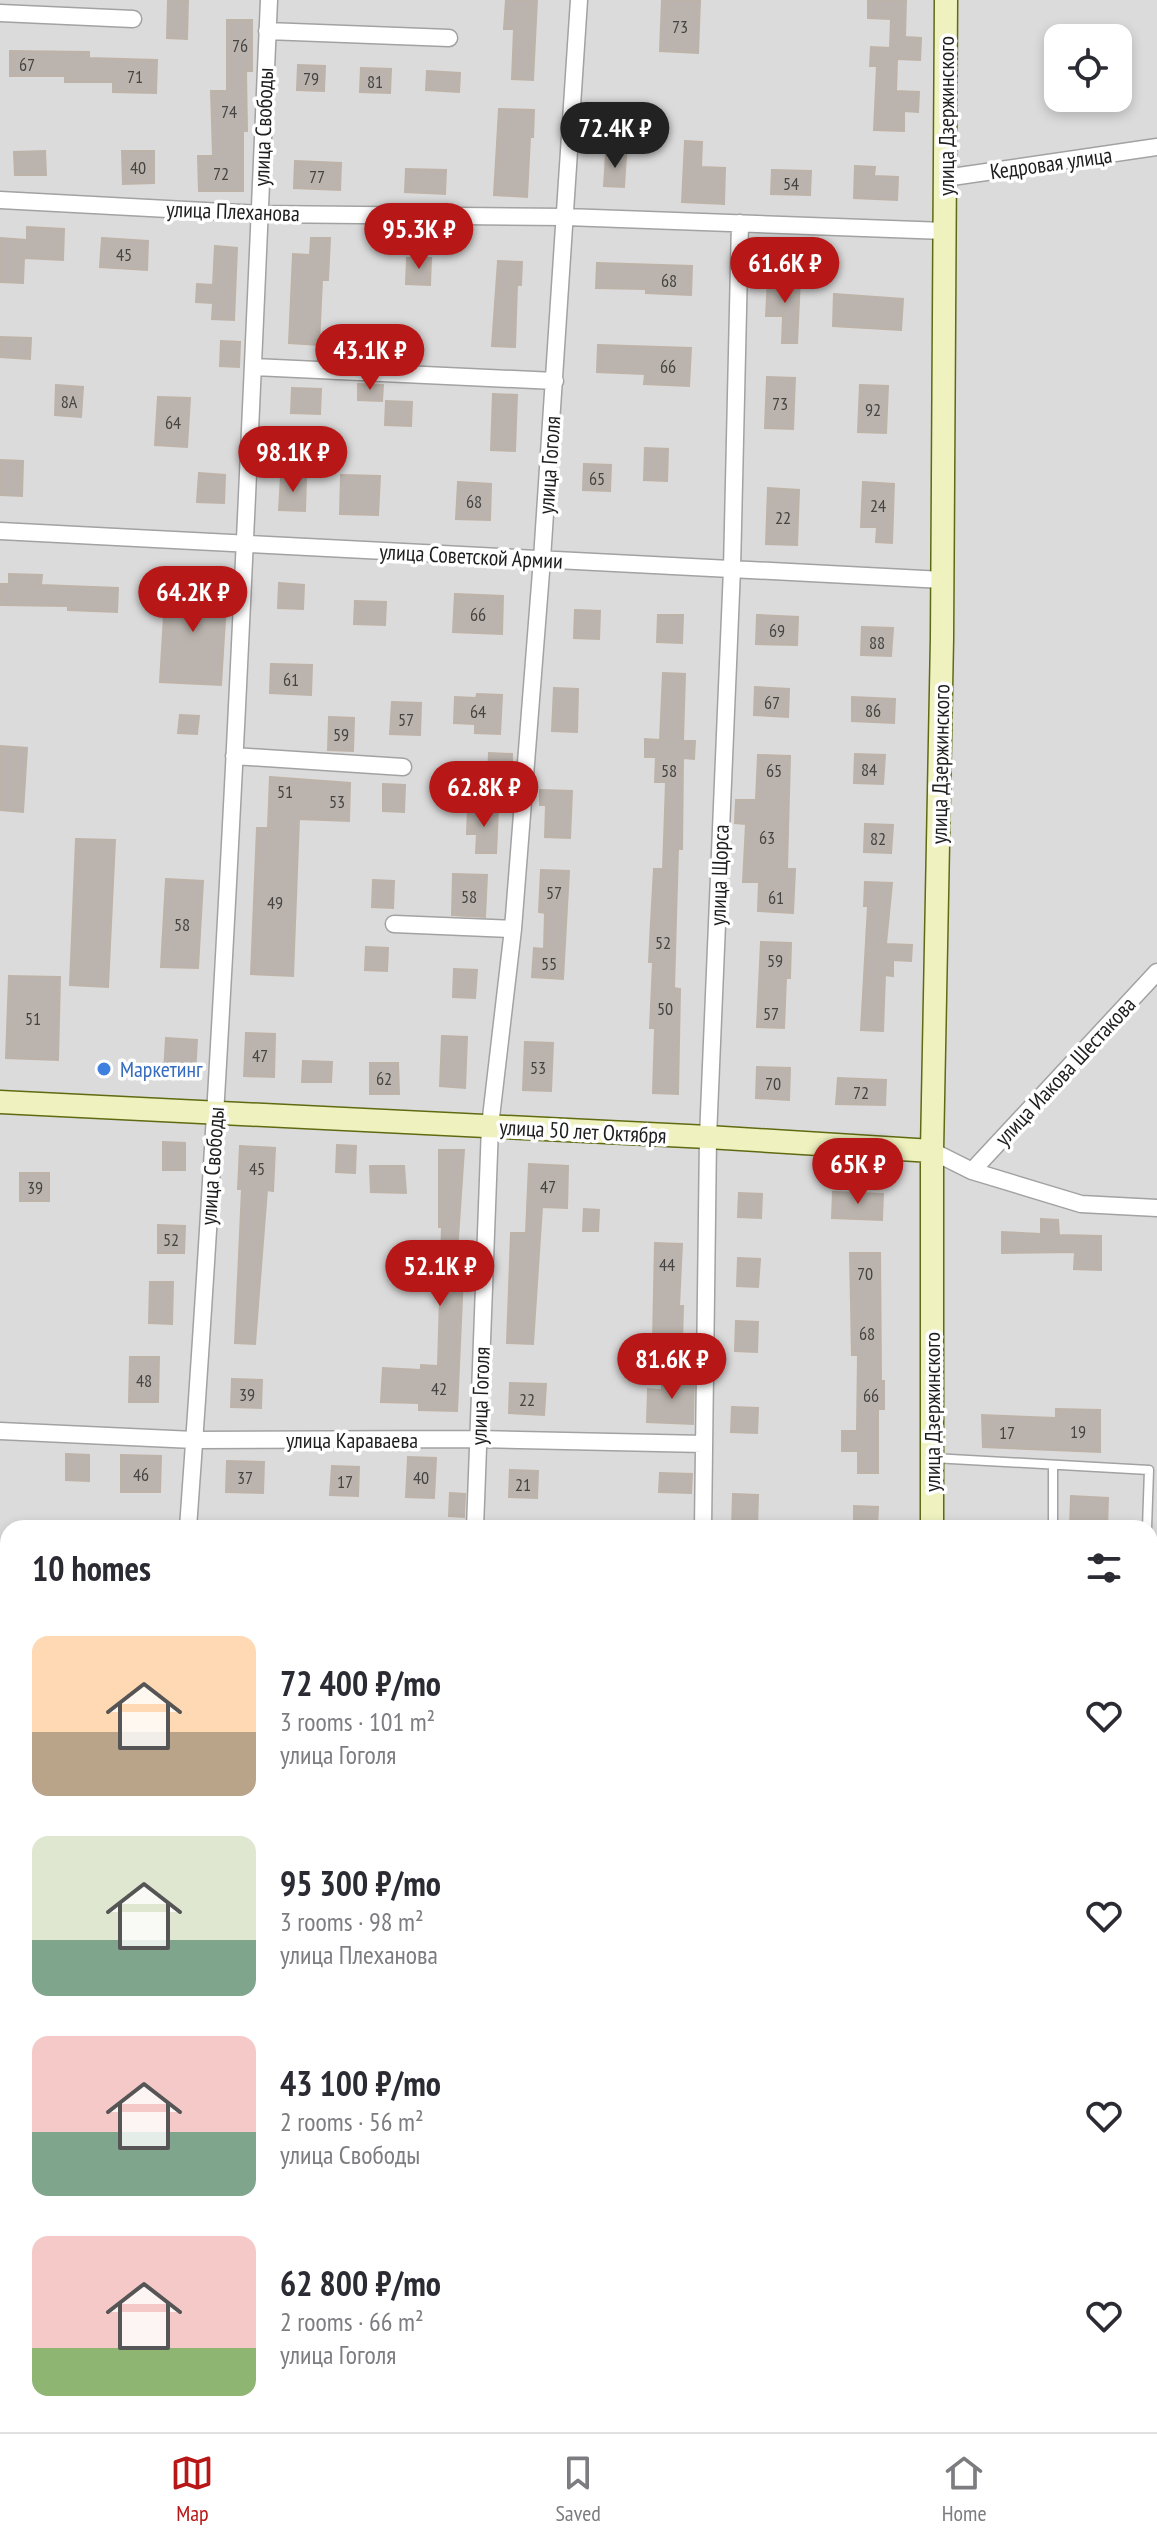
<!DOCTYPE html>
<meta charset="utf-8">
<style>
body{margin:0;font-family:"PT Sans Narrow",sans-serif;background:#f2f2f3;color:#2b2b33;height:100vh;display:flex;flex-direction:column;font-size:30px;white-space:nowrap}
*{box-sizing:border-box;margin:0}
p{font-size:26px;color:#7c7c81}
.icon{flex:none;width:44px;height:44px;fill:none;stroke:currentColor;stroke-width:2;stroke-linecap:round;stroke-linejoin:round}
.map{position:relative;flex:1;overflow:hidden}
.drawer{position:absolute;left:0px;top:1520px;width:1158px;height:912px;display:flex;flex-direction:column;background:#fff;border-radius:24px 24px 0 0;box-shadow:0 4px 12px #0003}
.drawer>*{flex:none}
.fabs{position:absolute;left:1044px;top:24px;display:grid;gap:16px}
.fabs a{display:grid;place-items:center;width:88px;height:88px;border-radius:16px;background:#fff;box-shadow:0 4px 12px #0003;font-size:40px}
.price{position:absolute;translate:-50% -68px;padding:0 18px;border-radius:28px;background:#b71716;color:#fff;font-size:26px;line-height:52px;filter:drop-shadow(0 2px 4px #0008)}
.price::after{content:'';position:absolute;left:50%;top:48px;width:24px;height:18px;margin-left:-12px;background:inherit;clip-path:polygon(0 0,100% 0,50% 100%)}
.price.active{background:#222;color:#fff}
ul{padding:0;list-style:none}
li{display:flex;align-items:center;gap:24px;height:200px;padding:0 32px}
li span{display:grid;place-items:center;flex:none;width:224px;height:160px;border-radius:16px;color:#555}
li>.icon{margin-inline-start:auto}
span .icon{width:96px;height:96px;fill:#fffc;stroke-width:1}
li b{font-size:34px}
h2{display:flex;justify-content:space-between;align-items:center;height:96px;padding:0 32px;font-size:34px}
.tabs{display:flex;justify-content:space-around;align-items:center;height:112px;border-top:2px solid #e1e1e2;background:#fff;font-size:22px;color:#7c7c81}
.tabs a{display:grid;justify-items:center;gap:4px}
.tabs .active{color:#b71716}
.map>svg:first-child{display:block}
</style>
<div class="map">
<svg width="1157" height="2432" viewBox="0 0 1157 2432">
<rect width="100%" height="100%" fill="#eeebe5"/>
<path fill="#dcdbdb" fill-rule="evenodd" d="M0 0H1157V2432H0ZM1058 38H1118V98H1058ZM8 1528H1150V2424H8Z"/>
<path fill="#e6d8e4" d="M0 1971H8V2225H0Z
M1157 2098V2164L1150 2151V2101Z
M1157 2394V2432H932V2424H1150V2395Z"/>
<path fill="#bbb4ae" stroke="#beb3a9" stroke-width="2" d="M168 0H188L187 39 167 38Z
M506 0H537L533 80 512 79 514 29H504Z
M662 0 700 1 698 53 660 51Z
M868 0H906L905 37 921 38 920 60 897 59 896 91 919 92 918 112 904 111V131L874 130 877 66H870L871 47 890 48 891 19 868 18Z
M227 20H252V71H246L247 131H243V191H199L198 156H213L211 91H227Z
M10 51 89 52V58L157 60 156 93 113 92V82H65V76H10Z
M298 65 325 66 324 91 297 90Z
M361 68 391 69 390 93 360 92Z
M427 71 460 73 459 92 426 90Z
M499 109 534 110 533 137H530L527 197 494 195Z
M685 141 702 142 701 167 725 168 724 204 682 202Z
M45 151 46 175H15L14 152Z
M122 151H154V183L123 184Z
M606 154 626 155 624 187 604 186Z
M295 161 341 163 340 190 294 188Z
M855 166 875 167 874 176 898 177 897 200 854 198Z
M406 169 446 170 445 194 405 192Z
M772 170 811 171 810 195 771 194Z
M27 227 64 229 63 260 24 258 23 283 0 282 1 238 27 240Z
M102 238 148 241 147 270 100 267Z
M311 238H330L328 280H322L319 345 289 343 293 254 310 255Z
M215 246 237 248 234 320 212 319 213 303 196 302 197 284 213 285Z
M407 258H431L430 285 406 284Z
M498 261 522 262 521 285H517L515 347 492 346Z
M597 263 692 266 691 295 646 293V289L596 288Z
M768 278 800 279 797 343H782L783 316H766Z
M834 294 903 299 901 330 833 326Z
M372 325 397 326 396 351 371 350Z
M0 337 31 338 30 359 0 357Z
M221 341 240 342 239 367 220 366Z
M598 345 691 348 689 386 644 384 645 374 597 372Z
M767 377 795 378 793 429 765 428Z
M358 384 383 385 382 401 358 400Z
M56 385 83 387 81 417 55 415Z
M860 385 888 386 886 433 858 432Z
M292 388 321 389 320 414 291 413Z
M493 394 517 395 515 451 491 450Z
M158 397 190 398 187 447 155 445Z
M386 401 412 402 411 426 385 425Z
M645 448 668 449 667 481 644 480Z
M0 460 23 461 22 496 0 495Z
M584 464 611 465 610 491 583 490Z
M199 473 225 475 224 503 197 502Z
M341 475 380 476 378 515 340 514Z
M281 476 306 477 305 511 279 510Z
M458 482 491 484 490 520 456 519Z
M863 482 894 484 892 543 876 542 877 527H861Z
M768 488 799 490 797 545 766 544Z
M9 574 42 575 41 585 118 588 117 612 68 610V606L0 605V584H9Z
M166 583 227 587 221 685 160 682Z
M279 583 304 585 303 609 278 608Z
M455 594 503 596 502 634 453 632Z
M355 601 386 602 385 625 354 624Z
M575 610 600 611 599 639 574 638Z
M658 615H683L682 643 657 642Z
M757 615 798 617 797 645 756 644Z
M862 627 893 628 891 656 861 655Z
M271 664 312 665 311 695 270 693Z
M663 673 685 674 683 741H695L694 759 683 758 682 849H678L674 988 680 989 678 1094 653 1093 655 1028H650L653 962H649L651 922 654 869H663L666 782H655L656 757H645V739L660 740Z
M755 687 789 689 788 717 754 715Z
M554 688 578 689 577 732 552 731Z
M477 694 502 695 500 734 475 733V724L454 723 455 697 476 698Z
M852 697 895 699 894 723 852 721Z
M392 702 421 703 420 735 390 734Z
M180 715 199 716 197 734 178 733Z
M329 717 354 718 353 751 328 750Z
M0 746 27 748 23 812 0 810Z
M489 753 512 754 511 801 487 800Z
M855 754 885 755 883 784 854 783Z
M758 755 790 756 787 869H795L793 913 758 911 759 882H743L746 824 735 823 736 800H756Z
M270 777 350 783 349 821 299 819 293 976 251 974 257 828H268Z
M383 784 405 785 404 812 383 811Z
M540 790 572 791 570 838 545 837 546 805H540Z
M468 808 498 809 496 853H476L477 834H467Z
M865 824 893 825 891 853 864 852Z
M76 839 115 840 108 987 70 985Z
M541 870 569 871 563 979 532 977 534 948 544 949 545 913 539 912Z
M453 874 487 875 485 917 452 915Z
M166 879 203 881 198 968 161 967Z
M373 880 394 881 393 908 372 907Z
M865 882 892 883 886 944 912 945 911 961 893 960V976L885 975 883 1031 861 1030 868 906H864Z
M761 942 791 943 790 978H786L784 1028 757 1027Z
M366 947 388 948 387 971 365 970Z
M454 969 477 970 475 998 453 997Z
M9 976 60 977 58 1060 6 1058Z
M246 1033 275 1034 274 1077 244 1076Z
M442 1036 467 1037 465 1088 440 1086Z
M166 1038 197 1040 195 1075 164 1073Z
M525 1042 553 1043 551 1091 523 1090Z
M303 1061 332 1062 331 1082H302Z
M370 1063H398L399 1094H370Z
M757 1067 790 1068 789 1100 756 1098Z
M838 1078 886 1080 885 1105 836 1104Z
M163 1142 185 1143V1170H163Z
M337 1145 356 1146 355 1173 336 1172Z
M240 1146 275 1148 273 1191 267 1190 255 1344 235 1343 242 1189H238Z
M439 1150H464L457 1253 464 1254 457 1411 419 1410V1403L381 1402 383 1368 421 1370V1365L438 1366 442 1227H439Z
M529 1164 568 1166 567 1208 542 1207 533 1344 507 1343 511 1233H526Z
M370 1166H404L406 1193 371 1192Z
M20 1173H49V1201H20Z
M833 1192 883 1194 882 1220 832 1218Z
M739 1193 762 1194 761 1218 738 1217Z
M584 1209 599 1210 598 1231H583Z
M1041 1219 1058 1220 1059 1235 1101 1236V1270L1074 1269 1075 1252 1002 1253V1232L1041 1234Z
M158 1225 185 1226 184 1253H158Z
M655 1243 682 1244 679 1306H683L682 1342 653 1341Z
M850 1253H880L881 1381H884V1409H878V1473H858V1451H842V1431H857L858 1355H852Z
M738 1258 760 1259 758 1287 737 1286Z
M150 1282H173L172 1324 149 1323Z
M736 1321 758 1322 757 1352 735 1351Z
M130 1357H159L158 1402H129Z
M662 1376 694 1377 693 1424 647 1422 648 1389 662 1390Z
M232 1379 262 1380 261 1408 231 1407Z
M510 1383 546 1384 544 1415 509 1413Z
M732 1407 758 1408 757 1433 731 1432Z
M1056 1409 1100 1410V1452L983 1447 982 1415 1056 1418Z
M66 1454 89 1455V1481L66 1480Z
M121 1455 161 1456 160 1492H121Z
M408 1457 436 1458 434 1498 406 1497Z
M227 1461 264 1462 263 1493 226 1492Z
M332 1466 359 1467 358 1496 330 1495Z
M510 1470 538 1471 537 1498 509 1497Z
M660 1473 692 1474 691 1493 659 1492Z
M450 1493 465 1494 464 1517 449 1516Z
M733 1494 758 1495 757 1528H732Z
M1071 1496 1108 1498 1107 1528H1070Z
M854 1506 878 1507 877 1528H854Z"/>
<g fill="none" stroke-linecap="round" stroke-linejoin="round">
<defs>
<path id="lane" d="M933 1458 1149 1470 1147 1528
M1053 1466V1528
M1150 1639 1157 1650"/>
<path id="street" d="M0 13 133 19
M267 31 449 38
M945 178 1157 147
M0 200 260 214 566 217 945 231
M253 367 555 381
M0 531 943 580
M234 756 403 767
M394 924 513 929
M932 1151 972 1171 1081 1204 1157 1208
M972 1171 1157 972
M0 1431 194 1440 478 1439 704 1444
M188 1528C225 1019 247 510 269 0
M475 1528 490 1126 513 929 542 559 579 0
M703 1528 708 1137 732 569 740 223
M0 1796H8
M1150 1831H1157
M985 2424 987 2432
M152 2432 153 2424
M439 2432V2424
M676 2432V2424"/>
<path id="secondary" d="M0 1102 708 1137 932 1151
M932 1528V1151L942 638 946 0
M1150 2086 1157 2082
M0 2233H8
M907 2432 908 2424"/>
</defs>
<use href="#lane" stroke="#a2a2a2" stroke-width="11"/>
<use href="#street" stroke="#a2a2a2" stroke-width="19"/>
<use href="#secondary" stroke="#5f6a11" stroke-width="25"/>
<use href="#lane" stroke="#fff" stroke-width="8"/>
<use href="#street" stroke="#fff" stroke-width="16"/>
<use href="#secondary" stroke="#eff2bf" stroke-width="22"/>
</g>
<circle fill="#3f7fe0" stroke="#fff" stroke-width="3" cx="104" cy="1069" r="8"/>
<g text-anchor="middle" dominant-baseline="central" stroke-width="7" stroke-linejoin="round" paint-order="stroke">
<g font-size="18" fill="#454442">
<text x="680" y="26">73</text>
<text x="240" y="45">76</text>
<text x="27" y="64">67</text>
<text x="135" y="76">71</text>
<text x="311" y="78">79</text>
<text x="375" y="81">81</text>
<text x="229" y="111">74</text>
<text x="138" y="167">40</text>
<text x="221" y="173">72</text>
<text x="317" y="176">77</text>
<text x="791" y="183">54</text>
<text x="124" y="254">45</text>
<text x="669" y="280">68</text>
<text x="668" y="366">66</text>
<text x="69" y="401">8А</text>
<text x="780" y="403">73</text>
<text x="873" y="409">92</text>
<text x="173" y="422">64</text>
<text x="597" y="478">65</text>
<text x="474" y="501">68</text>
<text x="878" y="505">24</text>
<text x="783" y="517">22</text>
<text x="478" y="614">66</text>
<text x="777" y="630">69</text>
<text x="877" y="642">88</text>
<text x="291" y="679">61</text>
<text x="772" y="702">67</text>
<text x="873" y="710">86</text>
<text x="478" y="711">64</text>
<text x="406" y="719">57</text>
<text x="341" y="734">59</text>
<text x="869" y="769">84</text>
<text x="669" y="770">58</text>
<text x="774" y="770">65</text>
<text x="285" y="791">51</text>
<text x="337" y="801">53</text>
<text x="767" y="837">63</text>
<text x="878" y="838">82</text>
<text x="554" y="892">57</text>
<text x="469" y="896">58</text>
<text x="776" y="897">61</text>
<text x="275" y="902">49</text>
<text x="182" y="924">58</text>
<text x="663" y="942">52</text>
<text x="775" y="960">59</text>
<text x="549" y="963">55</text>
<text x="665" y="1008">50</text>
<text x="771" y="1013">57</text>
<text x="33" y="1018">51</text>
<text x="260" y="1055">47</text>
<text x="538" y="1067">53</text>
<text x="384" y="1078">62</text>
<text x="773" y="1083">70</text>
<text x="861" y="1092">72</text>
<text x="257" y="1168">45</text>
<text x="548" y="1186">47</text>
<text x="35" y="1187">39</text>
<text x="171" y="1239">52</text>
<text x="667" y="1264">44</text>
<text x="865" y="1273">70</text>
<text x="867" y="1333">68</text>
<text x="144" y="1380">48</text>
<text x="439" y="1388">42</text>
<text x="247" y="1394">39</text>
<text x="871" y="1395">66</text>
<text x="527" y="1399">22</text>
<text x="1078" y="1431">19</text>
<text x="1007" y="1432">17</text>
<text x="141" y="1474">46</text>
<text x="245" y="1477">37</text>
<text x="421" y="1477">40</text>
<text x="345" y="1481">17</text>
<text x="523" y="1484">21</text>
</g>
<g font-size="22" fill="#1e1e1e" stroke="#fff">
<text transform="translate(946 116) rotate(-90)">улица Дзержинского</text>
<text transform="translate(263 127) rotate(-88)">улица Свободы</text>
<text transform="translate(1051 163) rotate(-8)">Кедровая улица</text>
<text transform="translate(233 211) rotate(2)">улица Плеханова</text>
<text transform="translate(549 465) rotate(-86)">улица Гоголя</text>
<text transform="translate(471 556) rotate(3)">улица Советской Армии</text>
<text transform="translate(940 764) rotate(-89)">улица Дзержинского</text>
<text transform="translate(719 875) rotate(-88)">улица Щорса</text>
<text transform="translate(1065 1071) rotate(-47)">улица Иакова Шестакова</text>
<text transform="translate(583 1131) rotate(3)">улица 50 лет Октября</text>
<text transform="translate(212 1166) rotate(-86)">улица Свободы</text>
<text transform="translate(480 1396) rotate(-88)">улица Гоголя</text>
<text transform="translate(932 1412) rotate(-90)">улица Дзержинского</text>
<text x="352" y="1440">улица Караваева</text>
</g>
<g font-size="22" fill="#366cbe" stroke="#fff" text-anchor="start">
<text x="120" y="1069">Маркетинг</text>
</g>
</g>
</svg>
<div class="fabs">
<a><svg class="icon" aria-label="locate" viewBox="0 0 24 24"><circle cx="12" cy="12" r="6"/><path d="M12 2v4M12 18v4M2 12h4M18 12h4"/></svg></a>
</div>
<b class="price active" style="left:615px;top:170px">72.4K ₽</b>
<b class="price" style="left:419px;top:271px">95.3K ₽</b>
<b class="price" style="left:785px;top:305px">61.6K ₽</b>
<b class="price" style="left:370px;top:392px">43.1K ₽</b>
<b class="price" style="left:293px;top:494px">98.1K ₽</b>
<b class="price" style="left:193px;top:634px">64.2K ₽</b>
<b class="price" style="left:484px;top:829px">62.8K ₽</b>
<b class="price" style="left:858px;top:1206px">65K ₽</b>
<b class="price" style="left:440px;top:1308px">52.1K ₽</b>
<b class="price" style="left:672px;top:1401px">81.6K ₽</b>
<section class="drawer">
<h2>10 homes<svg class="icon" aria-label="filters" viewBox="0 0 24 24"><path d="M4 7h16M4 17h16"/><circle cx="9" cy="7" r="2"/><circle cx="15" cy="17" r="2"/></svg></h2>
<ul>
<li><span style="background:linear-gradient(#ffd9b3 60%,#b9a48a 0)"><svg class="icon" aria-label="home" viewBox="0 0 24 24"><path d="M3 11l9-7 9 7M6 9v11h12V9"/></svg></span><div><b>72 400 ₽/mo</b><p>3 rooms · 101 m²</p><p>улица Гоголя</p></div><svg class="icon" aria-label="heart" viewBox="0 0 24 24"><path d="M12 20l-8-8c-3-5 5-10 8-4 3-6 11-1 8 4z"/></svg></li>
<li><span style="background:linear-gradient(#dfe7d0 65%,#7fa58c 0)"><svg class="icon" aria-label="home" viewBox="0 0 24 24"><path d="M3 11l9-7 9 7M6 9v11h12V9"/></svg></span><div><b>95 300 ₽/mo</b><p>3 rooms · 98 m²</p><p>улица Плеханова</p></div><svg class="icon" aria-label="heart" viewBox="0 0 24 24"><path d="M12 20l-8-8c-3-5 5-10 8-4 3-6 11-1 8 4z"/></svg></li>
<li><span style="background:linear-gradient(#f6c9c9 60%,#7fa58c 0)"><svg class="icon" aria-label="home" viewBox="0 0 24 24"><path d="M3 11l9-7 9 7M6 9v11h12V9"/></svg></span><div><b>43 100 ₽/mo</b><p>2 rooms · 56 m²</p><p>улица Свободы</p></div><svg class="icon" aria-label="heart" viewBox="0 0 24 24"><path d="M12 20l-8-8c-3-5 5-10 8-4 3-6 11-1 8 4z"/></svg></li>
<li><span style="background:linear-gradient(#f6c9c9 70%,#8fb573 0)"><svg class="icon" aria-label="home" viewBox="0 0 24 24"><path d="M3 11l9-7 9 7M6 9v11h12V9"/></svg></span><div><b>62 800 ₽/mo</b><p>2 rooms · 66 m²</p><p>улица Гоголя</p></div><svg class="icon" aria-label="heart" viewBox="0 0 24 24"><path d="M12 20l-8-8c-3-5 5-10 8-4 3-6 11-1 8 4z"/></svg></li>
</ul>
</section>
</div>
<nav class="tabs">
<a class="active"><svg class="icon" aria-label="map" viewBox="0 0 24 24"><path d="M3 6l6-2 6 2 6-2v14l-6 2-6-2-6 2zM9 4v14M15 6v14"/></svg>Map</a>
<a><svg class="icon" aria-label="saved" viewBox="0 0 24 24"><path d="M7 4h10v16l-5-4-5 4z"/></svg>Saved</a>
<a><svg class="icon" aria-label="home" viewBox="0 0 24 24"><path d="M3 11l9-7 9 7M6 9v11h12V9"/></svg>Home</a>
</nav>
